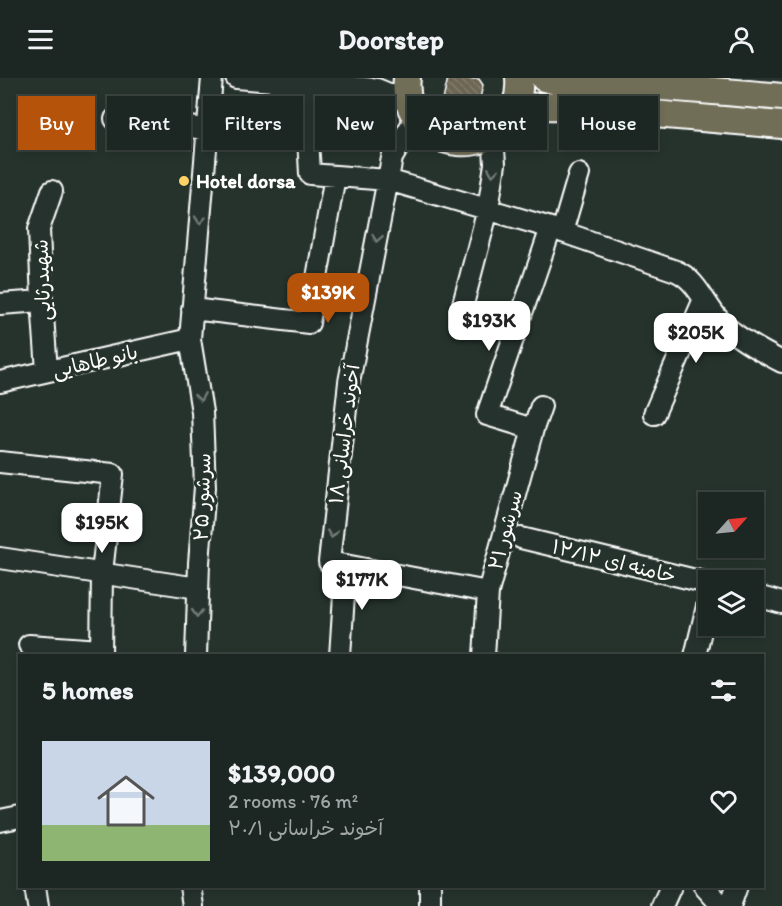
<!DOCTYPE html>
<meta charset="utf-8">
<style>
body{margin:0;font-family:Itim,"Playpen Sans Arabic",sans-serif;background:#29322f;color:#f1f3f6;height:100vh;display:flex;flex-direction:column;font-size:22px;white-space:nowrap}
*{box-sizing:border-box;margin:0}
p{font-size:20px;color:#a0a5a5}
.icon{flex:none;width:33px;height:33px;fill:none;stroke:currentColor;stroke-width:2;stroke-linecap:round;stroke-linejoin:round}
.map{position:relative;flex:1;overflow:hidden}
.panel{position:absolute;left:18px;top:576px;width:746px;height:234px;display:flex;flex-direction:column;background:#1c2622;border-radius:0px;box-shadow:0 3px 9px #0003,0 0 0 2px #3a4340}
.panel>*{flex:none}
.banner{position:absolute;left:18px;top:18px;width:747px;height:54px;display:flex;gap:12px}
.needle{width:39px;rotate:63deg}
.buttons{position:absolute;left:698px;top:414px;display:grid;gap:12px}
.buttons a{display:grid;place-items:center;width:66px;height:66px;border-radius:0px;background:#1c2622;box-shadow:0 3px 9px #0003,0 0 0 2px #3a4340;font-size:30px}
.price{position:absolute;translate:-50% -51px;padding:0 14px;border-radius:12px;background:#fff;color:#222;font-size:20px;line-height:39px;filter:drop-shadow(0 2px 3px #0008)}
.price::after{content:'';position:absolute;left:50%;top:36px;width:18px;height:14px;margin-left:-9px;background:inherit;clip-path:polygon(0 0,100% 0,50% 100%)}
.price.active{background:#b45309;color:#fff}
ul{padding:0;list-style:none}
li{display:flex;align-items:center;gap:18px;height:150px;padding:0 24px}
li+li{border-top:2px solid #3a4340}
li span{display:grid;place-items:center;flex:none;width:168px;height:120px;border-radius:0px;color:#555}
li>.icon{margin-inline-start:auto}
span .icon{width:72px;height:72px;fill:#fffc;stroke-width:1}
li b{font-size:26px}
h2{display:flex;justify-content:space-between;align-items:center;height:72px;padding:0 24px;font-size:26px}
.chip{padding:0 21px;border-radius:0px;background:#1c2622;box-shadow:0 3px 9px #0003,0 0 0 2px #3a4340;font-size:21px;line-height:54px}
.chip.active{background:#b45309;color:#fff}
header{display:flex;justify-content:space-between;align-items:center;height:78px;padding:0 24px;background:#1c2622;font-size:27px;font-weight:800}
.map>svg:first-child{display:block}
</style>
<header><svg class="icon" aria-label="menu" viewBox="0 0 24 24"><path d="M4 6h16M4 12h16M4 18h16"/></svg>Doorstep<svg class="icon" aria-label="person" viewBox="0 0 24 24"><circle cx="12" cy="8" r="4"/><path d="M4 21q1-7 8-7t8 7"/></svg></header>
<div class="map">
<svg width="782" height="828" viewBox="0 0 782 828">
<defs>
<pattern id="building-back-hatch" width="6" height="6" patternUnits="userSpaceOnUse" patternTransform="scale(1.5)"><rect width="6" height="6" fill="#6d6655"/><path d="M-1 5l2 2M0 0l6 6M5-1l2 2" fill="none" stroke="#837d6e"/></pattern>
</defs>
<rect width="100%" height="100%" fill="#26332d"/>
<filter id="ink" filterUnits="userSpaceOnUse"><feTurbulence type="fractalNoise" baseFrequency=".0167" numOctaves="2"/><feDisplacementMap in="SourceGraphic" scale="12" xChannelSelector="R" yChannelSelector="G"/><feConvolveMatrix kernelMatrix="1 2 1 2 8 2 1 2 1" color-interpolation-filters="sRGB"/></filter>
<g filter="url(#ink)">
<path fill="url(#building-back-hatch)" stroke="#fff" stroke-width="1.5" d="M448 0 479 1 483 7 477 34 470 38 446 32 442 26Z"/>
<g fill="none" stroke-linecap="round" stroke-linejoin="round">
<defs>
<path id="minor" d="M236 0 377 11 408 24
M305 5 310 96 388 102 551 150 676 193C696 201 705 226 719 242 735 259 761 273 782 284
M416 39 392 80 349 304 329 484 488 514
M115 41 207 51
M562 154 579 96
M0 226 42 223
M192 231 309 245 335 98
M461 234 488 131 495 86 493 56
M47 293 42 223 39 151 52 113
M0 304 190 261
M654 336 704 221
M533 351 487 337 551 150
M0 384 113 396 102 495 101 578
M521 460 708 505
M0 480 198 510
M753 517 782 525
M29 567 101 572
M196 578 199 485 205 409 202 334 190 261 212 0
M340 578 346 487
M484 578 488 514 533 351 541 328
M695 578 708 524
M0 743 20 739
M35 808 38 828
M190 808 193 828
M430 808V828
M704 808 722 828
M662 828 671 808
M730 828 737 808"/>
<path id="major" d="M407 0C403 32 426 61 458 64 495 68 522 35 519 0
M544 0C569 7 596 5 622 6 675 10 729 14 782 19
M516 29 560 28 782 47"/>
</defs>
<use href="#minor" stroke="#fff" stroke-width="24"/>
<use href="#major" stroke="#fff" stroke-width="30"/>
<use href="#minor" stroke="#26332d" stroke-width="20"/>
<use href="#major" stroke="#716e59" stroke-width="26"/>
</g>
<defs><path id="oneway-chevron" d="M-2-3.5L2.5 0L-2 3.5" fill="none" stroke-width="1.6" stroke-linecap="round" stroke-linejoin="round" transform="scale(1.5)"/></defs>
<g stroke="#727a76">
<use href="#oneway-chevron" transform="translate(493 94) rotate(97)"/>
<use href="#oneway-chevron" transform="translate(200 142) rotate(95)"/>
<use href="#oneway-chevron" transform="translate(377 160) rotate(101)"/>
<use href="#oneway-chevron" transform="translate(200 319) rotate(80)"/>
<use href="#oneway-chevron" transform="translate(332 456) rotate(96)"/>
<use href="#oneway-chevron" transform="translate(197 535) rotate(92)"/>
</g>
</g>
<circle fill="#ffd166" stroke="#26332d" stroke-width="2" cx="184" cy="103" r="6"/>
<g text-anchor="middle" dominant-baseline="central" stroke-width="6" stroke-linejoin="round" paint-order="stroke">
<g font-size="20" font-weight="bold" fill="#fff" stroke="#26332d" text-anchor="start">
<text x="196" y="103">Hotel dorsa</text>
</g>
<g font-size="20" fill="#fff" stroke="#26332d">
<text transform="translate(42 202) rotate(-92)">شهیدرثایی</text>
<text transform="translate(95 283) rotate(-13)">بانو طاهایی</text>
<text transform="translate(344 356) rotate(-83)">آخوند خراسانی ۱۸</text>
<text transform="translate(202 419) rotate(-88)">سرشور ۲۵</text>
<text transform="translate(505 452) rotate(-75)">سرشور ۲۱</text>
<text transform="translate(614 483) rotate(14)">خامنه ای ۱۲/۱۲</text>
</g>
</g>
</svg>
<div class="buttons">
<a><svg class="needle" viewBox="-14 -14 28 28"><path d="M0-13l5 13h-10z" fill="#e53935"/><path d="M0 13l5-13h-10z" fill="#a0a5a5"/></svg></a>
<a><svg class="icon" aria-label="layers" viewBox="0 0 24 24"><path d="M12 4l9 5-9 5-9-5zM3 14l9 5 9-5"/></svg></a>
</div>
<b class="price active" style="left:328px;top:246px">$139K</b>
<b class="price" style="left:489px;top:274px">$193K</b>
<b class="price" style="left:696px;top:286px">$205K</b>
<b class="price" style="left:102px;top:476px">$195K</b>
<b class="price" style="left:362px;top:533px">$177K</b>
<div class="banner">
<a class="chip active">Buy</a>
<a class="chip">Rent</a>
<a class="chip">Filters</a>
<a class="chip">New</a>
<a class="chip">Apartment</a>
<a class="chip">House</a>
</div>
<section class="panel">
<h2>5 homes<svg class="icon" aria-label="filters" viewBox="0 0 24 24"><path d="M4 7h16M4 17h16"/><circle cx="9" cy="7" r="2"/><circle cx="15" cy="17" r="2"/></svg></h2>
<ul>
<li><span style="background:linear-gradient(#c9d6e8 70%,#8fb573 0)"><svg class="icon" aria-label="home" viewBox="0 0 24 24"><path d="M3 11l9-7 9 7M6 9v11h12V9"/></svg></span><div><b>$139,000</b><p>2 rooms · 76 m²</p><p>آخوند خراسانی ۲۰/۱</p></div><svg class="icon" aria-label="heart" viewBox="0 0 24 24"><path d="M12 20l-8-8c-3-5 5-10 8-4 3-6 11-1 8 4z"/></svg></li>
</ul>
</section>
</div>
